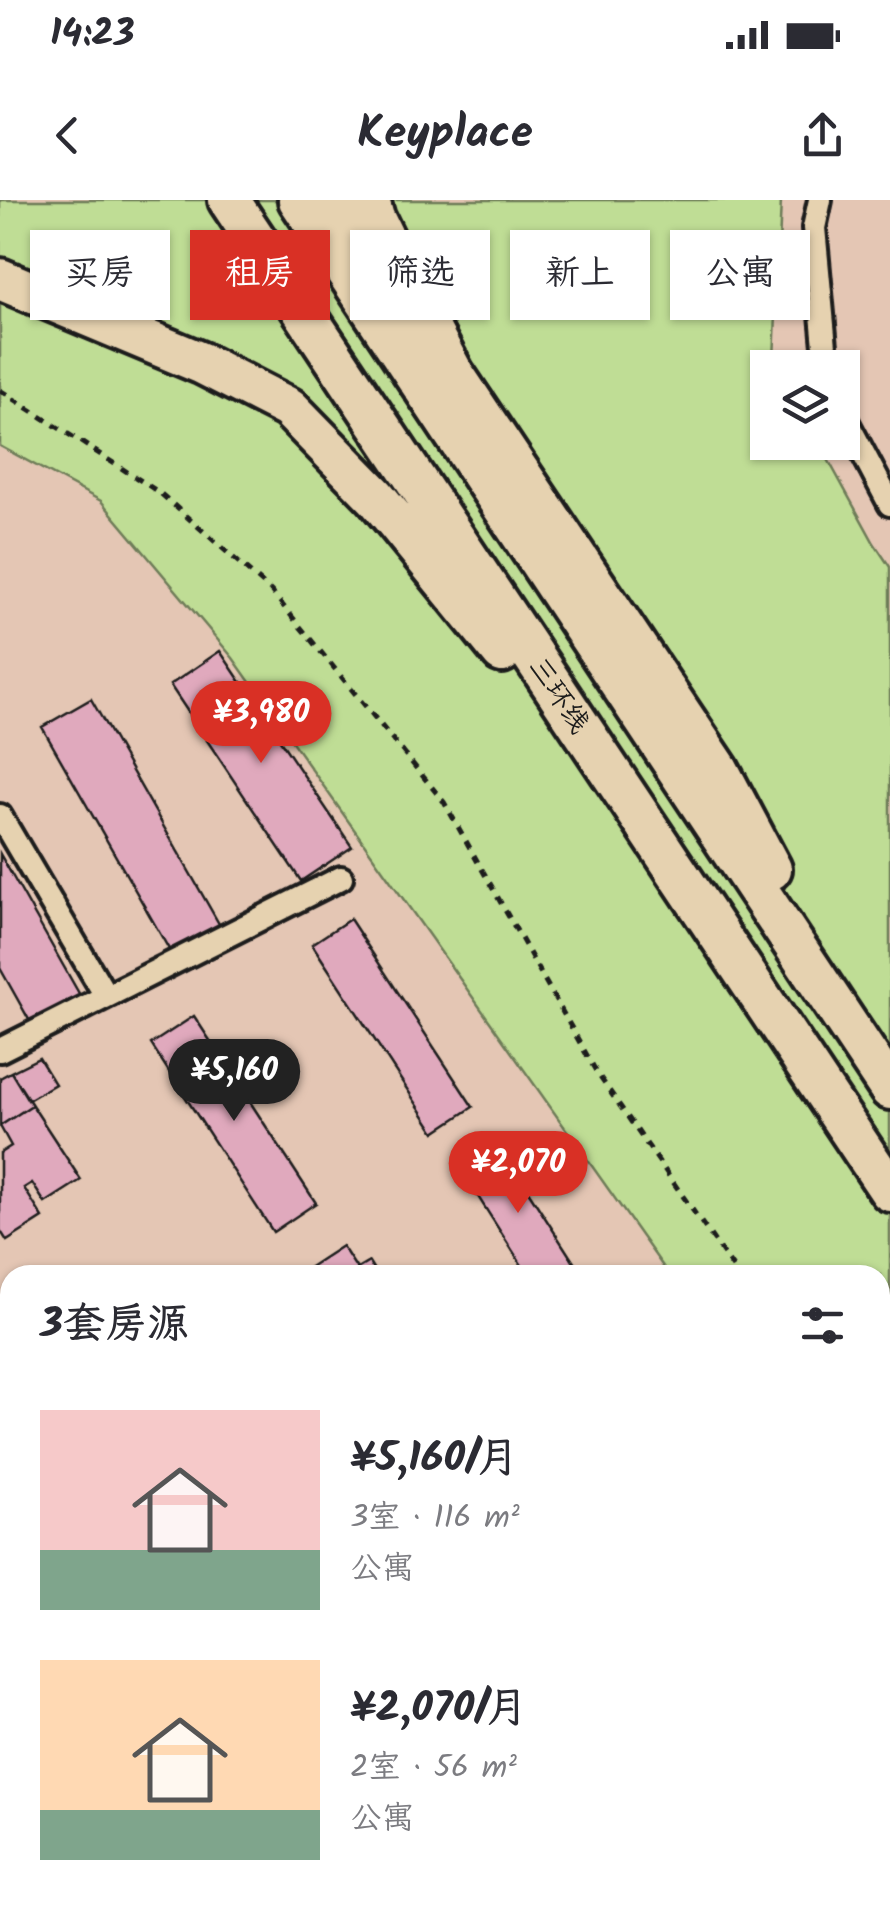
<!DOCTYPE html>
<html lang="zh">
<meta charset="utf-8">
<style>
body{margin:0;font-family:Kalam,"LXGW WenKai TC",sans-serif;background:#f2f2f3;color:#2b2b33;height:100vh;display:flex;flex-direction:column;font-size:38px;white-space:nowrap}
*{box-sizing:border-box;margin:0}
p{font-size:32px;color:#7c7c81}
.icon{flex:none;width:55px;height:55px;fill:none;stroke:currentColor;stroke-width:2;stroke-linecap:round;stroke-linejoin:round}
.map{position:relative;flex:1;overflow:hidden}
.panel{position:absolute;left:0px;top:1065px;width:890px;height:642px;display:flex;flex-direction:column;background:#fff;border-radius:30px 30px 0 0;box-shadow:0 2px 8px #0004}
.panel>*{flex:none}
.top-card{position:absolute;left:30px;top:30px;width:830px;height:90px;display:flex;gap:20px}
.tools{position:absolute;left:750px;top:150px;display:grid;gap:20px}
.tools a{display:grid;place-items:center;width:110px;height:110px;border-radius:0px;background:#fff;box-shadow:0 2px 8px #0004;font-size:50px}
.price{position:absolute;translate:-50% -85px;padding:0 22px;border-radius:35px;background:#d93025;color:#fff;font-size:32px;line-height:65px;filter:drop-shadow(0 2px 5px #0008)}
.price::after{content:'';position:absolute;left:50%;top:60px;width:30px;height:22px;margin-left:-15px;background:inherit;clip-path:polygon(0 0,100% 0,50% 100%)}
.price.active{background:#222;color:#fff}
ul{padding:0;list-style:none}
li{display:flex;align-items:center;gap:30px;height:250px;padding:0 40px}
li span{display:grid;place-items:center;flex:none;width:280px;height:200px;border-radius:0px;color:#555}
li>.icon{margin-inline-start:auto}
span .icon{width:120px;height:120px;fill:#fffc;stroke-width:1}
li b{font-size:42px}
h2{display:flex;justify-content:space-between;align-items:center;height:120px;padding:0 40px;font-size:42px}
.tag{padding:0 35px;border-radius:0px;background:#fff;box-shadow:0 2px 8px #0004;font-size:35px;line-height:90px}
.tag.active{background:#d93025;color:#fff}
.status{display:flex;justify-content:space-between;align-items:center;height:70px;padding:0 50px;background:#fff;direction:ltr}
.status svg{height:28px;fill:currentColor}
header{display:flex;justify-content:space-between;align-items:center;height:130px;padding:0 40px;background:#fff;font-size:45px;font-weight:600}
.map>svg:first-child{display:block}
</style>
<div class="status"><b>14:23</b><svg viewBox="0 0 49 12"><path d="M0 12V9h3v3zM5 12V6h3v6zM10 12V3h3v9zM15 12V0h3v12zM26 1h20v11H26zM47 4h2v5h-2z"/></svg></div>
<header><svg class="icon" aria-label="back" viewBox="0 0 24 24"><path d="M15 5l-7 7 7 7"/></svg>Keyplace<svg class="icon" aria-label="share" viewBox="0 0 24 24"><path d="M12 15V3M7 8l5-5 5 5M5 13v7h14v-7"/></svg></header>
<div class="map">
<svg width="890" height="1707" viewBox="0 0 890 1707">
<rect width="100%" height="100%" fill="#e4c6b4"/>
<filter id="ink" filterUnits="userSpaceOnUse"><feTurbulence type="fractalNoise" baseFrequency=".01" numOctaves="2"/><feDisplacementMap in="SourceGraphic" scale="20" xChannelSelector="R" yChannelSelector="G"/><feConvolveMatrix kernelMatrix="1 2 1 2 8 2 1 2 1" color-interpolation-filters="sRGB"/></filter>
<g filter="url(#ink)">
<path fill="#bfdd95" stroke="#6e7c58" stroke-width="2.5" d="M0 0H781L774 160 778 167 768 168V242L819 243 874 343 890 367V1387L880 1373V1075H669L233 458 101 301 0 246Z"/>
<path fill="#e0a9bd" stroke="#1c1c1c" stroke-width="2.5" d="M220 451 352 647 301 681 170 485Z
M91 499 223 731 174 758 42 527Z
M0 654 81 797 32 825 0 768Z
M350 719 473 907 435 932 312 744Z
M194 816 316 1003 273 1032 151 844Z
M39 858 55 884 28 900 11 872Z
M11 872 32 905 0 926V878Z
M32 905 81 980 45 1003 32 983 24 988 43 1018 7 1041 0 1030V953L11 946 0 926Z
M499 946 582 1075H528L461 970Z
M342 1046 357 1069 369 1062 377 1075H304L302 1072Z
M4 1108 7 1113 10 1111V1213L0 1219V1110Z
M880 1493 890 1508V1626L880 1611Z
M167 1698H197L198 1700 168 1706Z
M421 1698H430L437 1707H408Z
M630 1698H709L715 1707H636Z"/>
<g fill="none" stroke-linecap="round" stroke-linejoin="round">
<path stroke="#bca496" stroke-width="22" stroke-dasharray="22 11" stroke-linecap="butt" d="M0 1538 2 1546 0 1555"/>
<defs>
<path id="street" d="M820 0 814 28 827 168
M842 213 890 304
M0 616 106 796
M0 850 341 678"/>
<path id="highway" d="M229 0 890 991
M299 0 890 889
M336 0 372 54
M369 0 374 18 409 90 453 173 718 569 771 669
M0 79 201 163 289 208 376 297 502 452"/>
</defs>
<use href="#street" stroke="#1c1c1c" stroke-width="30"/>
<use href="#highway" stroke="#1c1c1c" stroke-width="48"/>
<path stroke="#1c1c1c" stroke-width="5" stroke-dasharray="8 8" stroke-linecap="butt" d="M0 190 160 293 271 391 444 602 597 873 738 1075
M880 1273 890 1286"/>
<use href="#street" stroke="#e6d2b0" stroke-width="22"/>
<use href="#highway" stroke="#e6d2b0" stroke-width="40"/>
</g>
</g>
<g text-anchor="middle" dominant-baseline="central" stroke-width="8" stroke-linejoin="round" paint-order="stroke">
<g font-size="28" fill="#1c1c1c" stroke="#e6d2b0">
<text transform="translate(558 496) rotate(56)">三环线</text>
</g>
</g>
</svg>
<div class="tools">
<a><svg class="icon" aria-label="layers" viewBox="0 0 24 24"><path d="M12 4l9 5-9 5-9-5zM3 14l9 5 9-5"/></svg></a>
</div>
<b class="price" style="left:261px;top:566px">¥3,980</b>
<b class="price active" style="left:234px;top:924px">¥5,160</b>
<b class="price" style="left:518px;top:1016px">¥2,070</b>
<div class="top-card">
<a class="tag">买房</a>
<a class="tag active">租房</a>
<a class="tag">筛选</a>
<a class="tag">新上</a>
<a class="tag">公寓</a>
</div>
<section class="panel">
<h2>3套房源<svg class="icon" aria-label="filters" viewBox="0 0 24 24"><path d="M4 7h16M4 17h16"/><circle cx="9" cy="7" r="2"/><circle cx="15" cy="17" r="2"/></svg></h2>
<ul>
<li><span style="background:linear-gradient(#f6c9c9 70%,#7fa58c 0)"><svg class="icon" aria-label="home" viewBox="0 0 24 24"><path d="M3 11l9-7 9 7M6 9v11h12V9"/></svg></span><div><b>¥5,160/月</b><p>3室 · 116 m²</p><p>公寓</p></div></li>
<li><span style="background:linear-gradient(#ffd9b3 75%,#7fa58c 0)"><svg class="icon" aria-label="home" viewBox="0 0 24 24"><path d="M3 11l9-7 9 7M6 9v11h12V9"/></svg></span><div><b>¥2,070/月</b><p>2室 · 56 m²</p><p>公寓</p></div></li>
</ul>
</section>
</div>
